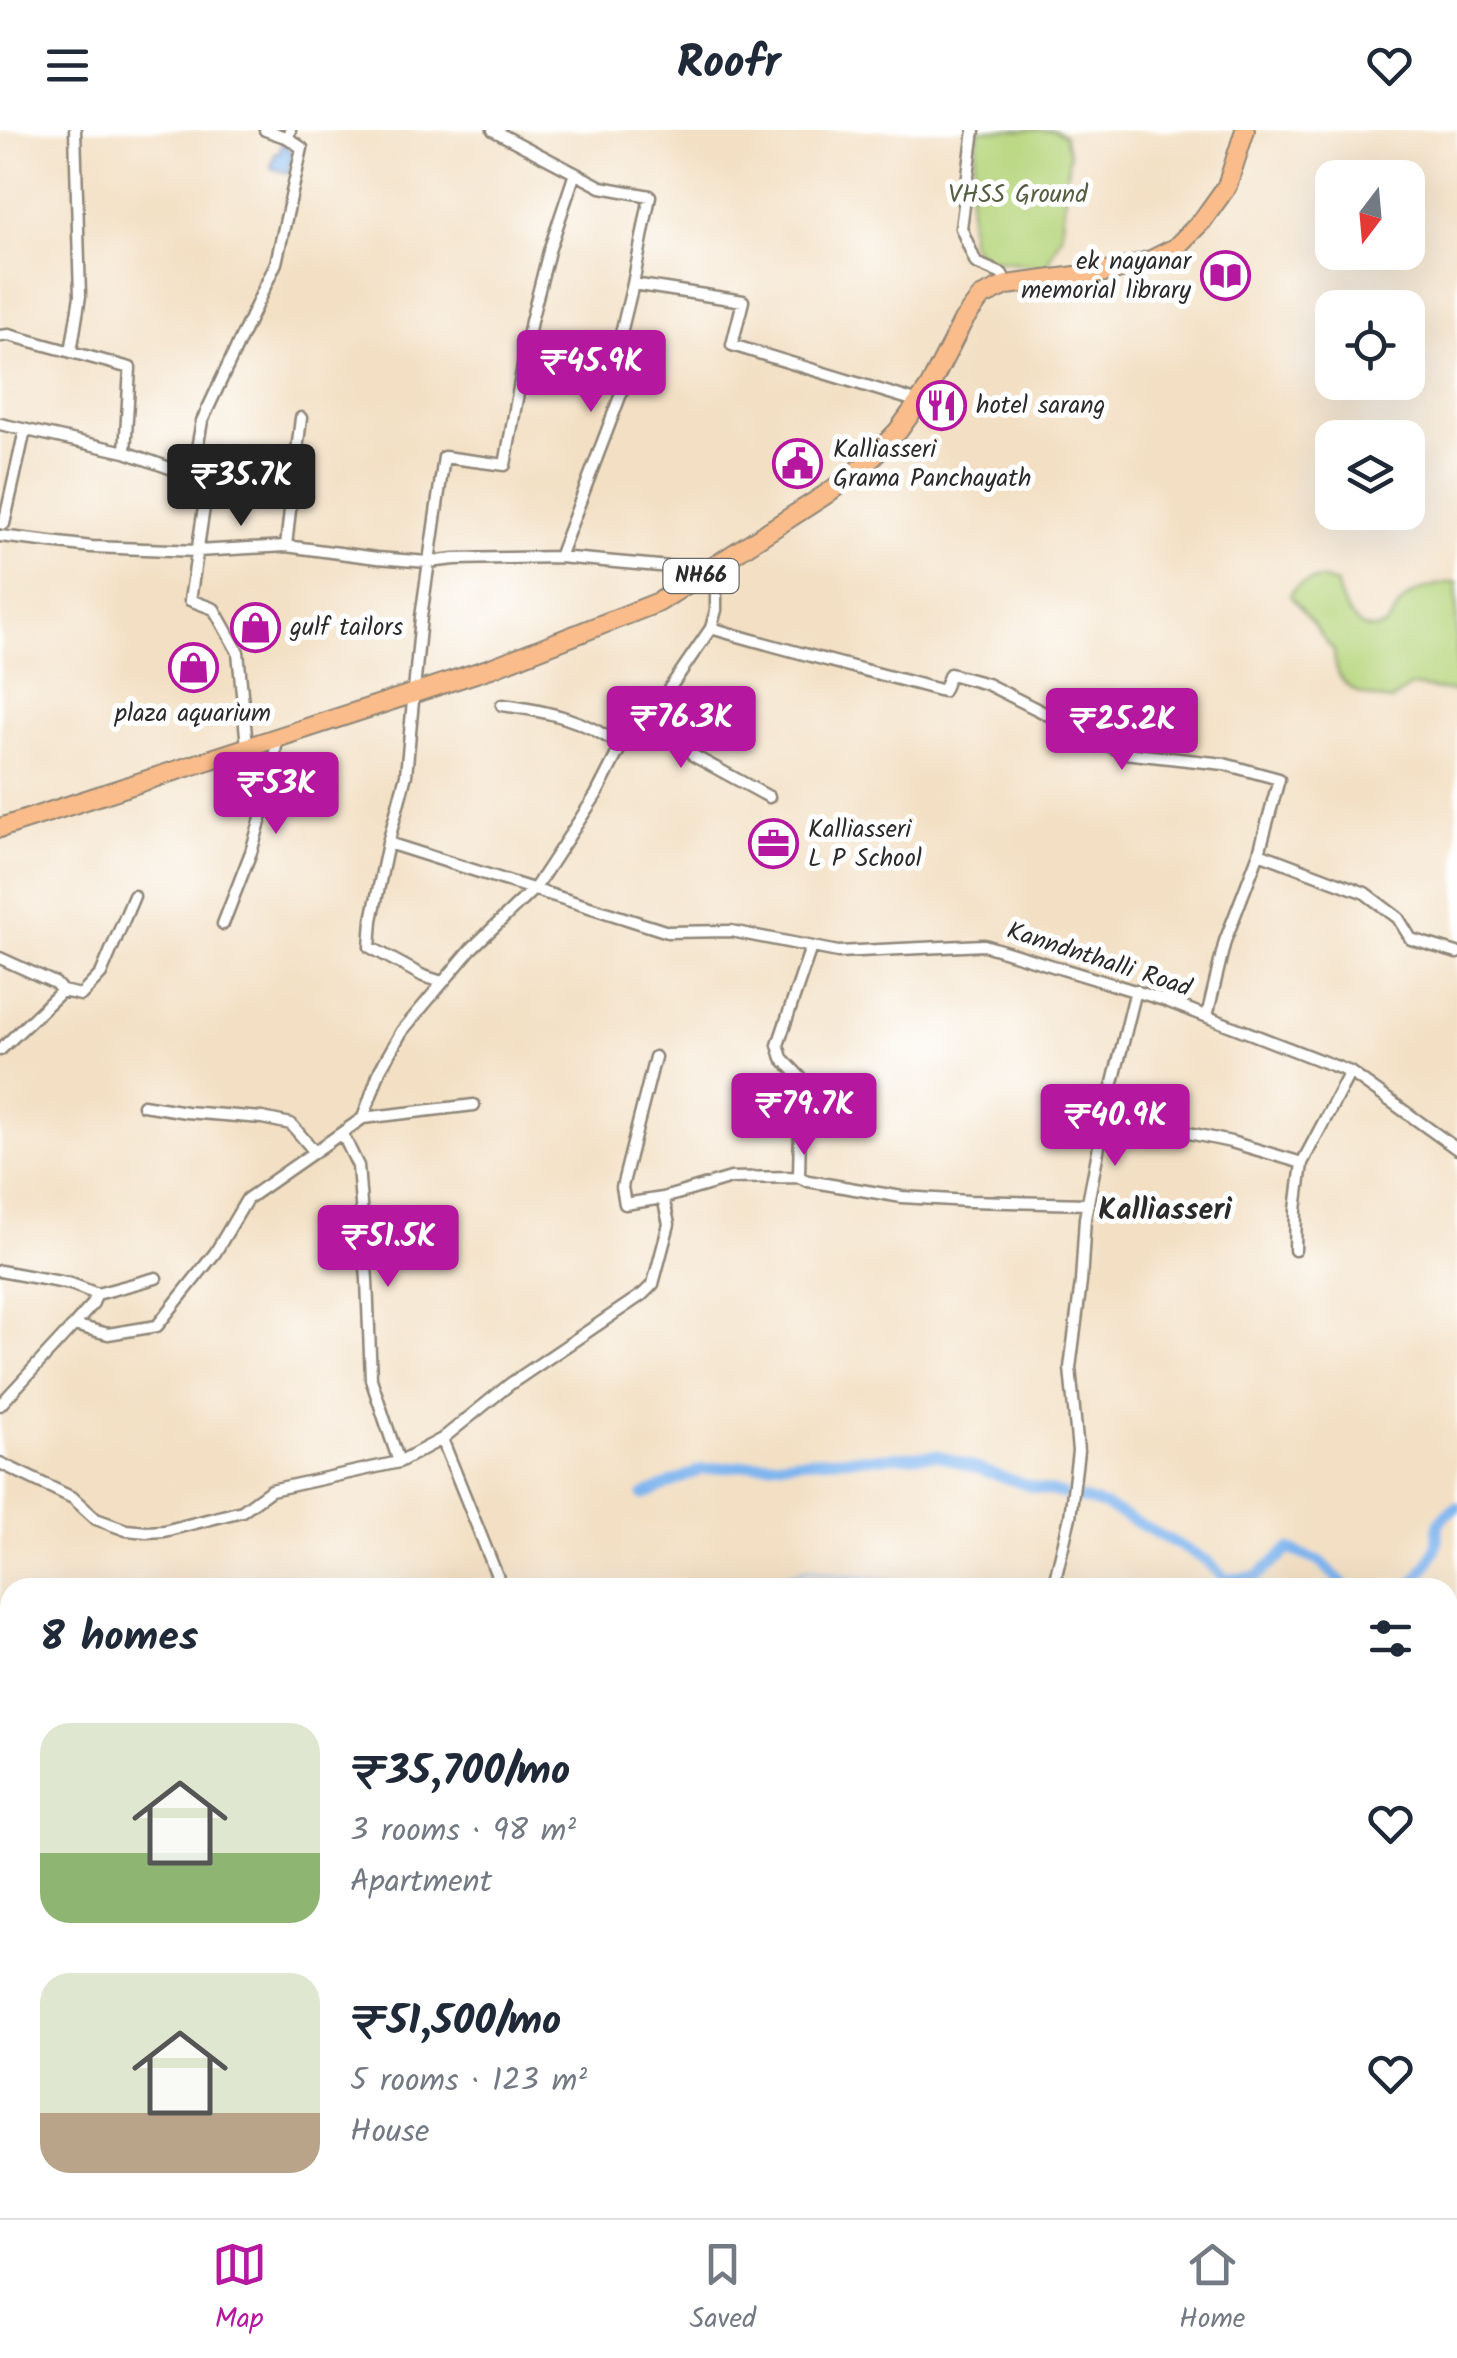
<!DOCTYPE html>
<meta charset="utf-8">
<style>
body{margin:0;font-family:Kalam,sans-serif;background:#f2f2f3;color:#1f2937;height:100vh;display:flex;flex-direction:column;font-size:38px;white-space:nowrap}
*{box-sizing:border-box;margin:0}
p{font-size:32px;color:#747a83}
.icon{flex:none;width:55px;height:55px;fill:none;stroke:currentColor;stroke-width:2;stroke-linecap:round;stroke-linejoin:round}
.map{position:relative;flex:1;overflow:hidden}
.side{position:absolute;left:0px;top:1448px;width:1458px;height:642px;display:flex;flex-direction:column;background:#fff;border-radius:30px 30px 0 0;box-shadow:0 10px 40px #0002}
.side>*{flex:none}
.needle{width:65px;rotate:196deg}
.tools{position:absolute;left:1315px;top:30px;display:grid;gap:20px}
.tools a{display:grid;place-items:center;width:110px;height:110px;border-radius:20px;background:#fff;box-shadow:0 10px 40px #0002;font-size:50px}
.price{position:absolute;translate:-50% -85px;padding:0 22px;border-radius:10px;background:#b5179e;color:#fff;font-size:32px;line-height:65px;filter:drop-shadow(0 2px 5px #0008)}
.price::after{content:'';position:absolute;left:50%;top:60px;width:30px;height:22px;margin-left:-15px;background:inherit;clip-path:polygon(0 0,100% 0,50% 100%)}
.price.on{background:#222;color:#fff}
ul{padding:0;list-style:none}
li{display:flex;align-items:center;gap:30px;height:250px;padding:0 40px}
li span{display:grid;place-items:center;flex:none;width:280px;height:200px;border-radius:30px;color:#555}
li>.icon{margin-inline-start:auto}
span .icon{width:120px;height:120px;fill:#fffc;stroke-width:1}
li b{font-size:42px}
h2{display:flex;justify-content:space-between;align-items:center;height:120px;padding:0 40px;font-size:42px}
header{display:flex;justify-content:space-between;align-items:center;height:130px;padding:0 40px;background:#fff;font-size:45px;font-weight:800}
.tabs{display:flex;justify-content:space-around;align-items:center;height:140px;border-top:2px solid #e0e1e3;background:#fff;font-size:28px;color:#747a83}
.tabs a{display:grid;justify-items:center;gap:5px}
.tabs .on{color:#b5179e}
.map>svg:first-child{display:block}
</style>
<header><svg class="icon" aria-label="menu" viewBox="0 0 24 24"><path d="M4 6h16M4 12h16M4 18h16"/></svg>Roofr<svg class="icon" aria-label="heart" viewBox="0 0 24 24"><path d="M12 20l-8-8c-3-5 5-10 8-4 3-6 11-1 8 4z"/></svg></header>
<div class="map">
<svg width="1457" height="2088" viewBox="0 0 1457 2088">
<rect width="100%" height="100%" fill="#fff"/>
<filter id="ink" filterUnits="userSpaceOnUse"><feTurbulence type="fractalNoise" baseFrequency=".01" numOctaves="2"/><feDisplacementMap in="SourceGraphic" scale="20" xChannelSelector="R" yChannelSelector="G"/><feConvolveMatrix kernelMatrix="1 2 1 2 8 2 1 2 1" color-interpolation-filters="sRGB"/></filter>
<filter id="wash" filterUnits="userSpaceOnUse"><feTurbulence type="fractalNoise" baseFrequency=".0048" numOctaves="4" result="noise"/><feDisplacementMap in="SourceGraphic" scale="40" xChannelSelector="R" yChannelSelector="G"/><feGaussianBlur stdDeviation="2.25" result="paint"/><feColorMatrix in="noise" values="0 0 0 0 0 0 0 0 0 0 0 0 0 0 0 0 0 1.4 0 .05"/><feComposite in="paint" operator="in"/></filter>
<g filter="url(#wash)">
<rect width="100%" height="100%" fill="#f3e0c4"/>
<path fill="#b6d57c" stroke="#708054" stroke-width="2.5" d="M979 0H1053L1064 5 1069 24 1061 106 1045 137 983 128 970 112V64Z
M1321 449 1337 454C1338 472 1358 506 1380 498 1391 495 1393 483 1400 475 1413 459 1438 453 1457 452V562L1411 556 1391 571C1357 565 1335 559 1334 521 1319 503 1307 484 1290 466 1294 453 1309 451 1321 449Z"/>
<path fill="#80b6ef" stroke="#56708d" stroke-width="2.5" d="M282 13 287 14 288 19 291 21 292 30 288 43 271 38 276 22H280Z"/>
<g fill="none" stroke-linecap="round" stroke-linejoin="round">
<path stroke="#80b6ef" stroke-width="2.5" d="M731 1458 809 1440 838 1446 902 1451 924 1458
M0 1579 10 1578"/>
<path stroke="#80b6ef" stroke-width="11" d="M643 1365 700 1340 793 1331 937 1325 1033 1357 1063 1364
M1079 1368 1106 1376 1206 1430 1225 1449 1256 1447 1289 1419 1320 1432 1348 1458
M1410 1458C1418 1447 1428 1437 1433 1424 1444 1399 1427 1395 1457 1377"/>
</g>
</g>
<g filter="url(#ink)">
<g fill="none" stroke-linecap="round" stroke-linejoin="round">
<defs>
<path id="minor" d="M265 0 288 8
M493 0 601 57 650 66 633 154 743 171 732 215 919 272
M974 0 961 98 976 133 1002 144 1007 155
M575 43 549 121 531 191 505 335 444 327 421 487 406 645 388 713 668 802 731 801 838 822 984 815 1164 870 1350 942
M0 206 9 205 130 238 125 322 192 346
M71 222 80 166 75 0
M0 294 125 322
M208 351 292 362 286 416 377 428 428 432 455 429 559 427 704 440
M292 362 301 288
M0 393 4 394 25 300
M0 406 92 417 197 421 286 416
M559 427 627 248 612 240 633 154
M711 498C788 521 866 540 943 561L950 544 987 554 1124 623 1224 634 1279 649 1259 723 1365 763 1398 788 1411 809 1457 823
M667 562 668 597 694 626 769 667
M502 575C547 581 584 589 621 616
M247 616 238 522 214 479 190 470 208 351 192 346 202 291 276 133 302 18 288 8 290 0
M388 713 372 790 370 817 423 846 442 852
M223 794 251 722 271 655 277 607
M0 828 55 853 62 861 81 865 101 844 134 766
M1207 886 1225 811 1259 723
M0 920 62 861
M655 927 622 1057 625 1074 663 1068 731 1048 799 1047 808 1051 902 1067 969 1071 1088 1074
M143 975 186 982 262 988 291 994 314 1021
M1105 985 1136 860
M363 988 474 975
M342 1003 358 1036 367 1150 371 1249 399 1332
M799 1047 801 948 782 928 778 915 811 817
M1295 1120 1296 1080 1302 1033
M0 1141 71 1154 97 1164 156 1148
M74 1195 92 1175 97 1164
M0 1275 74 1195 108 1204 157 1196 215 1123 247 1069 363 988 380 940 402 901 471 819 535 758 596 665 621 616 667 562 711 498 716 480V436
M442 1309 502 1458
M0 1333 73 1368 96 1389 126 1400 147 1402 164 1401 242 1381 271 1360 399 1332 442 1309 510 1254 643 1164 653 1154 669 1094 663 1068
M1053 1458 1070 1387 1078 1321 1070 1238 1081 1152 1085 1088 1105 985 1231 1012 1302 1033 1350 942 1457 1019
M1448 1749 1457 1751
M1448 1991 1457 1993
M195 2080V2088
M563 2080 584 2085 595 2082 596 2080
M330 2088 382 2080
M815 2088 818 2080"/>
<path id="trunk" d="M0 698 491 538 659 472 825 365 863 337 898 301 929 258 963 191 981 167 1007 155 1114 141 1151 130 1175 118 1202 91 1227 56 1245 0"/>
</defs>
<use href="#minor" stroke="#8f8678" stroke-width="15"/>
<use href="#trunk" stroke="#8f8678" stroke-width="22"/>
<use href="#minor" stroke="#fff" stroke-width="10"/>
<use href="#trunk" stroke="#f9bc8a" stroke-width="18"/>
</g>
</g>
<defs>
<symbol id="library-ring" viewBox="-11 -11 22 22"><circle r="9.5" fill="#fff" stroke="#b5179e" stroke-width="1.5"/><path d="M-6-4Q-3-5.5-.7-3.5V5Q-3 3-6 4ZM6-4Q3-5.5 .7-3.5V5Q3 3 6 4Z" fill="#b5179e"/></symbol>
<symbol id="restaurant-ring" viewBox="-11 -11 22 22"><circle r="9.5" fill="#fff" stroke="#b5179e" stroke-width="1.5"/><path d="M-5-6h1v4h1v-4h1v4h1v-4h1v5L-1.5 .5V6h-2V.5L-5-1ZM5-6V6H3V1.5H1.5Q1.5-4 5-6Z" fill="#b5179e"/></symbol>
<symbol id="civic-ring" viewBox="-11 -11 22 22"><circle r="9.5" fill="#fff" stroke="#b5179e" stroke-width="1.5"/><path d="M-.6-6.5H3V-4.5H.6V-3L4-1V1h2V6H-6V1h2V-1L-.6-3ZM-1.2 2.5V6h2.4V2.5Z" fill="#b5179e"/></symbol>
<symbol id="shop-ring" viewBox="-11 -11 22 22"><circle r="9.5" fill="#fff" stroke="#b5179e" stroke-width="1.5"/><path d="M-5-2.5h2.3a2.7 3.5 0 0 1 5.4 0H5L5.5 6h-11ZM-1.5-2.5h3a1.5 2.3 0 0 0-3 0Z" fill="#b5179e"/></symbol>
<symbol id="office-ring" viewBox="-11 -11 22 22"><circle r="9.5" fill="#fff" stroke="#b5179e" stroke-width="1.5"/><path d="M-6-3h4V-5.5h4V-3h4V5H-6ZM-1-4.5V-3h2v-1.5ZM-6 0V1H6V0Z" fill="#b5179e"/></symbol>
</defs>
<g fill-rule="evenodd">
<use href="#library-ring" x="1198" y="118" width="55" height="55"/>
<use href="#restaurant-ring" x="914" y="248" width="55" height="55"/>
<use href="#civic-ring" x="770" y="306" width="55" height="55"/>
<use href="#shop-ring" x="228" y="470" width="55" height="55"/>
<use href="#shop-ring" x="166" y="510" width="55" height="55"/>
<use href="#office-ring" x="746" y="686" width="55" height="55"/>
</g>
<g text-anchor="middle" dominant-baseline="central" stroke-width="10" stroke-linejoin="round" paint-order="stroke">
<rect fill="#fff" stroke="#6b6b6b" stroke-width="2.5" x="663.5" y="429" width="75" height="34" rx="8"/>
<g font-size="22" font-weight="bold" fill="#2b2b2b">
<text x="701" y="446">NH66</text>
</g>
<g font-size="25" fill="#555e43" stroke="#fff">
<text x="1018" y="65">VHSS Ground</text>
</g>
<g font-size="25" fill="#2b2b2b" stroke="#fff" text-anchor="start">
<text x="1191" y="132" text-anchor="end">ek nayanar<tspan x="1191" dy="29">memorial library</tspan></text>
<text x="976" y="276">hotel sarang</text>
<text x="833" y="320">Kalliasseri<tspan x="833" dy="29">Grama Panchayath</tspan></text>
<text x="290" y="498">gulf tailors</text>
<text x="193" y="584" text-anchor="middle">plaza aquarium</text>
<text x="808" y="700">Kalliasseri<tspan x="808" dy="29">L P School</tspan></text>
</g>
<g font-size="25" fill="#2b2b2b" stroke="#fff">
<text transform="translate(1099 830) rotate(18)">Kanndnthalli Road</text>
</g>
<g font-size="30" font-weight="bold" fill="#2b2b2b" stroke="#fff">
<text x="1165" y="1081">Kalliasseri</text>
</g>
</g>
</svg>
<div class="tools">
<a><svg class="needle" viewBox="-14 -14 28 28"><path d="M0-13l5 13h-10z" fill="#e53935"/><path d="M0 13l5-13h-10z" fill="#747a83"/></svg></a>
<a><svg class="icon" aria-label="locate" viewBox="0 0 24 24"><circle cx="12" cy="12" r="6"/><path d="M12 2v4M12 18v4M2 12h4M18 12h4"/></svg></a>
<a><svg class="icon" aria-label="layers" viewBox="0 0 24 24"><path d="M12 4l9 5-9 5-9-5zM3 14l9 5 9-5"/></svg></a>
</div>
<b class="price" style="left:591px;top:285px">₹45.9K</b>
<b class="price on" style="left:241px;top:399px">₹35.7K</b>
<b class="price" style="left:681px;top:641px">₹76.3K</b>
<b class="price" style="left:1122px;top:643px">₹25.2K</b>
<b class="price" style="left:276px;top:707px">₹53K</b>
<b class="price" style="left:804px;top:1028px">₹79.7K</b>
<b class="price" style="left:1115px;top:1039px">₹40.9K</b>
<b class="price" style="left:388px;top:1160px">₹51.5K</b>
<section class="side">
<h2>8 homes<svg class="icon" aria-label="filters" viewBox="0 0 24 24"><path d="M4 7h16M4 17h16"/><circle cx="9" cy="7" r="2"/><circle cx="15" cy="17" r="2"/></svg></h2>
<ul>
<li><span style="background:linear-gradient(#dfe7d0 65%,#8fb573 0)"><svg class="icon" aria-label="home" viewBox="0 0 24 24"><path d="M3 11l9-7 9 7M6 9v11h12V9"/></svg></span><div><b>₹35,700/mo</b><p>3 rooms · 98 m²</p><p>Apartment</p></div><svg class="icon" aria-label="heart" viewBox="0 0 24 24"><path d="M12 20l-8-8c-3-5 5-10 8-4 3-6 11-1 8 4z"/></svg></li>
<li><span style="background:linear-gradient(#dfe7d0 70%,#b9a48a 0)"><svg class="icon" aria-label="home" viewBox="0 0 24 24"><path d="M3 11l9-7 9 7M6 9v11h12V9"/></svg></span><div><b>₹51,500/mo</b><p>5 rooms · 123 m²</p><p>House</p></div><svg class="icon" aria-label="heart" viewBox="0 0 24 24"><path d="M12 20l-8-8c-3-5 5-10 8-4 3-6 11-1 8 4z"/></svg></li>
</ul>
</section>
</div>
<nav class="tabs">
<a class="on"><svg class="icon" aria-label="map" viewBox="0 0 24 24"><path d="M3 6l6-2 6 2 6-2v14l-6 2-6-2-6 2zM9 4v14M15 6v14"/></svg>Map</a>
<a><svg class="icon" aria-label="saved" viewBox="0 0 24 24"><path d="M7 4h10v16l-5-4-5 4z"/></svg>Saved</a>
<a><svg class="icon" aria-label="home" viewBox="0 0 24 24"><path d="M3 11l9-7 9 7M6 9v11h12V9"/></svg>Home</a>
</nav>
